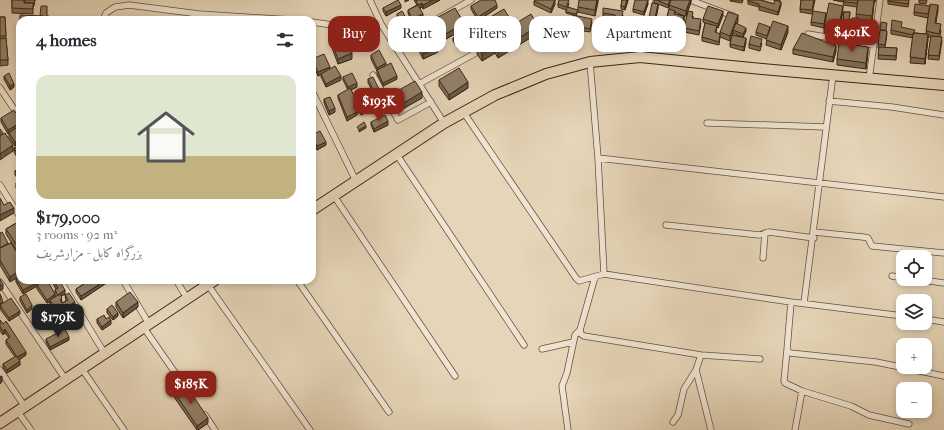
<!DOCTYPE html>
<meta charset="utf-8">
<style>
body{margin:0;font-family:"IM FELL French Canon",Amiri,serif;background:#f2f2f3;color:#2b2b33;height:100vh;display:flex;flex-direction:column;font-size:15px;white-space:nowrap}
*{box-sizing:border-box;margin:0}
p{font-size:13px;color:#7c7c81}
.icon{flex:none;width:22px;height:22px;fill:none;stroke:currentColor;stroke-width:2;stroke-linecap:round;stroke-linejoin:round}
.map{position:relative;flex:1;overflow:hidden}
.side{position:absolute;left:16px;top:16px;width:300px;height:268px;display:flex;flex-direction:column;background:#fff;border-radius:12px;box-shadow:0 2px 6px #0003}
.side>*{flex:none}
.guide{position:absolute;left:328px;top:16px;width:380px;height:36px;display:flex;gap:8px}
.fabs{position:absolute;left:896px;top:250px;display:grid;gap:8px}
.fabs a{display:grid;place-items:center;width:36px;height:36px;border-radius:8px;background:#fff;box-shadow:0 2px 6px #0003;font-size:20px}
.price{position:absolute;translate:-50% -34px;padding:0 9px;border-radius:8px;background:#8f2418;color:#fff;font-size:13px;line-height:26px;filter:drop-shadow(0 1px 2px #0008)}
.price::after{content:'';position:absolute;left:50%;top:24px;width:12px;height:9px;margin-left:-6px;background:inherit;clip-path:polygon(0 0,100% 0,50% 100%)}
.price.selected{background:#222;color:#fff}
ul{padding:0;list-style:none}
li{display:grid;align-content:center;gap:8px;height:212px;padding:0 20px}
li span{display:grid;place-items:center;height:124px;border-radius:12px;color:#555}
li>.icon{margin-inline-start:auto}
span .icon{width:72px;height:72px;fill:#fffc;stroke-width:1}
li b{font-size:17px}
h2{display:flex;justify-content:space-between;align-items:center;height:48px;padding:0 20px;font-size:17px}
.pill{padding:0 14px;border-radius:12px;background:#fff;box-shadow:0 2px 6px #0003;font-size:14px;line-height:36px}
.pill.selected{background:#8f2418;color:#fff}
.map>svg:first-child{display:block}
</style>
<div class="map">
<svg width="944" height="430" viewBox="0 0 944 430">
<rect width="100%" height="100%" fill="#e6d5b8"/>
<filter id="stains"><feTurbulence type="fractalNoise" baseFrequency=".005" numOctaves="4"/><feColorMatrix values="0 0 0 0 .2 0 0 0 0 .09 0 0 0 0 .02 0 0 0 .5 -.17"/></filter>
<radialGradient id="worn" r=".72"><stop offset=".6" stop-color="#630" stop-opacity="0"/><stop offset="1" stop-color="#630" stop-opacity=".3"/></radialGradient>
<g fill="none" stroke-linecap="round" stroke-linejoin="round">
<defs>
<path id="street" d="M370 0 381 24 444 123
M690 0 733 16
M104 18 106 13 115 7 129 5 199 14 293 20
M312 22 353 28 379 20
M808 34 873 45
M393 44 471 0
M640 57 650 0
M590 62 598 158 604 274
M373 75 398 120 431 102
M869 79 880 0
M419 84 483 49
M0 88 20 118
M312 91 356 181
M829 101 892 107 944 115
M464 113 576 278 579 281 604 274 791 302 903 316
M707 123 826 127
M397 155 524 345
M598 158 944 197
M0 185 20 217
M334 196 455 376
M312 199 316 207
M666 225 759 235 769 232 814 238
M814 232 863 237 868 238 872 246 944 253
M763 258 765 233
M892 276 903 278
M595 277 580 330 581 334 584 336 701 355 760 359
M915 279 944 283
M60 280 105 354
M123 280 149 324
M176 280 187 298
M297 280 389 412
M0 282 66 380
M208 285 310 430
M791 302 787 350 790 353 876 362 944 376
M804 303 833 75
M925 319 944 322
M144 328 187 390
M542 349 573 342
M787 350 784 381 785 383 802 391 851 406 869 415 909 424
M82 369 124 430
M0 370 25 407
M696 370 711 430
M18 412 31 430
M205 415 215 430
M673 422 678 415 684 389 696 370 701 355
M568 430 562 386 567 373 575 335 580 330
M795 430 802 391"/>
<path id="highway" d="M312 210 444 123 495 95 546 74 590 62 640 57 762 69 944 85
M0 423 215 280"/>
</defs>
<use href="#street" stroke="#64513e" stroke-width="7"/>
<use href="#highway" stroke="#392516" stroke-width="12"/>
<use href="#street" stroke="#efe4d1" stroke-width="5.5"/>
<use href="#highway" stroke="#e6d5b8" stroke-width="10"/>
</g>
<path fill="#7e6f5b" stroke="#392516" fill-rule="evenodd" d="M12 0H35L34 6H33V14L12 13Z
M414 0H440L423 9 422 7 420 8 423 18 412 23 408 13V10L417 5Z
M598 0 595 16 578 12V7Z
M622 0H628L625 10 621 9V6Z
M654 0H670V1L691 0V2L686 16H684V21L680 40 674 39V33L675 28 666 26V21L669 9V5L668 8 658 4V8L655 23 665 28 663 40 645 37V33L648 22 657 4 654 3ZM675 12 684 16 675 14Z
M730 0H743L742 3 730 1Z
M748 0H761L774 4 775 2 774 1V0H780V2L781 5 778 15 759 10V7L748 4Z
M801 0H815L812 14 800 12Z
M833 0H843L842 2Z
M844 0H876L875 2H874L872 21 859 20V23L871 28 869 39 846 36V32L856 18 857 7 843 5Z
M888 0 909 2 908 7 888 4Z
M919 0H927L926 4 919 3Z
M534 1 555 4 551 13 534 5Z
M569 3 568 7 578 11 576 16 566 13V10L558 7V4Z
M648 4 644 15 633 12V9Z
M471 6 497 8 478 21 471 9Z
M383 8H401L386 16 383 11Z
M938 10 935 23 941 30 940 37 942 41 939 60 928 59 931 37H928L925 64 910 63 913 38 891 34V30L901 27 915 33 926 34 928 18 914 15V12Z
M843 11 838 35 824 33V28Z
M844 12H850L849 23 843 22Z
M603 13 623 15 621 26 614 24 612 35 597 32V29L614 21V18L603 16Z
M826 13 824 28 811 25V22Z
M397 14 409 26 395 33 392 27V23L398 20 397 17Z
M723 15 718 28 717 27 716 33 720 37 719 45 702 41V37L705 23 703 22V19Z
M492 16 512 26 538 33 498 58 495 53 482 61 477 54V47L499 34 496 28V29L488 33 484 25V21L492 17Z
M693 16V18L701 23 699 35 684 32V28Z
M0 17H5L6 39 8 60V65L0 66Z
M438 17 464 29 444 40 438 29V24H439L438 23Z
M738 21 737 24 746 31 743 37 746 42 744 51 730 47V44L732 37 730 41 720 37V32ZM733 33 743 37 733 35Z
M592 22 590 32 571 29V25Z
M770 29 788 32 781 50 766 45 767 39 756 35V32Z
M886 30 887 34 885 48H897L896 60 878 59 879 48H878V44Z
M453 38 470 42 458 49 453 41Z
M417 41 438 52 423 59 417 47Z
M332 43 352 59 338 64 332 48Z
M762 43 760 51 749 48V44Z
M793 49 836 51 833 62 793 54Z
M868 52 866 69 837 65V59Z
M371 55 386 66 397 79 383 86 377 74V71L371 59Z
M312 59 330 69 341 80 326 87 321 77V74L318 76 312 63Z
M4 76 14 87 10 90 4 79Z
M343 77 357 87 351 90 356 99 371 110 361 115 359 110 357 111V115L347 121 338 98V95L348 90 343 80Z
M20 78V89L17 83V80Z
M368 79 379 92 368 98 366 94V90L371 88 368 83Z
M439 80 468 88 449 100 439 86Z
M390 95 422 98 397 112 390 100Z
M324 99 335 112 329 115 324 103Z
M1 118 20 119 15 146 9 137V133L8 134 1 122Z
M371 122 388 125 374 132 371 125Z
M312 135 326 145 317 150 312 140Z
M20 145V162L14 152V148Z
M20 168V194L16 188V183L20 181 15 175V171Z
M20 221V256L6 234V229Z
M0 233 8 244 11 243 10 282 0 265Z
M16 279 37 286 23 294 16 282Z
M51 280H59L65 294 61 296 62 303 66 301 65 295 75 308 65 313 70 324 62 329 57 321V317L50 305V302L47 303 37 289V285L55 293V290L56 289Z
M90 280H111L81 300 76 292V289Z
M0 294 3 303 20 314 9 321 0 309V307V308Z
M20 297 32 309 27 313 20 301Z
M116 302 138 307 123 318 116 307Z
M107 309 118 316 113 320 107 313Z
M97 319H106L111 324 102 330 97 323Z
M0 320 26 355 19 360 20 365 7 373 3 368V364L15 357 6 344V340L9 338 5 333 3 335 0 331Z
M46 339 69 340 50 350 46 342Z
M174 392 208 423 198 430H197L174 397Z"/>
<path fill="#675a4a" stroke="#392516" d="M405 0H409L405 2Z
M433 0H440L423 9V5Z
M555 0V4L551 13V9Z
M597 0H598V2L595 16V10Z
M627 0H628L625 10V7Z
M648 0V4L644 15V12Z
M690 0H691V2L686 16V11Z
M874 0V3L872 21V16Z
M781 2V5L778 15V12Z
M422 3V7L418 8V5Z
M658 4V8L654 26V23Z
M401 5V8L386 16V12Z
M497 5V8L478 21V17Z
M938 5V10L935 29V23Z
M843 6V11L838 35V30Z
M723 11V15L718 28V24Z
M423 14V18L412 23V19Z
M738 15V21L734 30H733V33L730 41V36Z
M684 16V21L680 40V35Z
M512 22V28L499 35V30Z
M409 23V26L395 33V29Z
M464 23V29L444 40V35Z
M496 25V29L488 33V29Z
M538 26V33L498 58V51Z
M788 26V32L781 50V45Z
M746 28V31L743 37V34Z
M928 34V40L925 64V59Z
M746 38V42L744 51V47Z
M470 39V42L458 49V46Z
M495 46V53L482 61V54Z
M836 46V51L833 62V57Z
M438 47V52L423 59V54Z
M868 47V52L866 69V63Z
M352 53V59L338 64V59Z
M386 63V67L377 71V68Z
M330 67V70L318 76V72Z
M341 76V80L326 87V84Z
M397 76V79L383 86V83Z
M468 82V88L449 100V95Z
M357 83V87L348 91V87Z
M14 84V87L10 90V86Z
M379 89V92L368 98V94Z
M422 92V98L397 112V107Z
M359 106V110L355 111V108Z
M371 106V110L361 115V111Z
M335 108V112L329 115V111Z
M357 112V115L347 121V117Z
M314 113V117L312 118V114Z
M388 121V125L374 132V129Z
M20 123V126L8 134V130Z
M366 126V128L359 132V130Z
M20 138V142L15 146V142Z
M326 142V145L317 150V146Z
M13 145V151L0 160V154Z
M14 208V213L0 221V215Z
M20 270V276L10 282V277Z
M103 280H111L81 300V296L100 284V282Z
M37 283V286L23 294V290Z
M3 284V289L0 291V286Z
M65 290V294L58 298V295Z
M55 294V298L50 300V302L47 303V300Z
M75 302V308L57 318V313Z
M138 302V307L123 318V313Z
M32 305V309L27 313V310Z
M20 311V314L9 321V318Z
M118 313V316L113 320V317Z
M111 320V324L102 330V327Z
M70 321V324L62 329V326Z
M5 329V333L3 335V331Z
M69 337V340L50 350V347Z
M26 352V355L17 361V357Z
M20 361V365L7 373V370Z
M2 376V382L0 384V377Z
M208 418V423L198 430H197V426Z"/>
<path fill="#93816a" stroke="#392516" d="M12 0H24V3H33V9L12 8Z
M25 0H35L34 3 24 2Z
M398 0 401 5 386 12 383 8Z
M416 0H433L423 5 422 3 418 5Z
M481 0H495L497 5 478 17 471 6Z
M535 0H555L551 9 534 1Z
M559 0H569L566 7 558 4Z
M579 0H597L595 10 578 7Z
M622 0H627L625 7 621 6Z
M635 0H648L644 12 633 9Z
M657 0H670L668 5Z
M671 0H690L686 11 669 5Z
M748 0H760L774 4 775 0 781 2 778 12 759 6V4L748 1Z
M801 0H814L812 10 800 9Z
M844 0H858L857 3 843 2Z
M858 0H874L872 16 856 14Z
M888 0H909L908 4 888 1Z
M652 3 658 4 654 23 665 24 663 36 645 33 647 22H648Z
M829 3 843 6 838 30 824 28Z
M915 4 930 6 928 14 914 12Z
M930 4 938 5 935 23 941 24 939 34 926 31Z
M418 5 423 14 412 19 408 10Z
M41 6H47V16H49V20H43V16H40Z
M708 6 723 11 718 24 703 19Z
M567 7 578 10 576 14 566 12Z
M455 8 464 23 444 35 438 24 441 22 438 17Z
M603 8 623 11 621 22 614 21 615 15 603 13Z
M504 9 512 22 499 30 492 16Z
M669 9 675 11 674 14 684 16 680 35 674 33 676 23 666 21Z
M402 11 409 23 395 29 392 23 400 19 397 14Z
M688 11 693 12 692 18 701 19 699 31 684 28Z
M813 11 826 13 824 24 811 22Z
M728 12 738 15 730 36 720 32Z
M844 12H850L849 21 843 20Z
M531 14 538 26 498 51 495 46 482 54 477 47Z
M20 15 43 16V20H20V39H19Z
M573 15 592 19 590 29 571 25Z
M0 17H5L6 36H0Z
M492 17 496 25 488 29 484 21Z
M598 18 614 21 612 31 597 29Z
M852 18H859V23L871 25 869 35 846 32 847 24 851 25Z
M892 20 902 22 901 27 915 30 913 35 891 30Z
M773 21 788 26 781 45 766 40Z
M881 22 887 23 886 30H880Z
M705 23 717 26 715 32 720 34 719 42 702 37Z
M736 23 746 28 743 34 733 30Z
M759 23 770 27 767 36 756 32Z
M880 30 887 31 885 45 878 44Z
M465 31 470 39 458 46 453 38Z
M802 33 836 46 833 57 793 49Z
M913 33 928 34 925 59 910 57Z
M432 34 438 47 423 54 417 41Z
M732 35 746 38 744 47 730 44Z
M751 36 762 39 760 47 749 44Z
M931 36 942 37 939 56 928 55Z
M346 37 352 53 338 59 332 43Z
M6 38 8 60H0V39Z
M839 43 868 47 866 63 837 59Z
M879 47 897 48 896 56 878 55Z
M379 50 386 63 377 68 371 55Z
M324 54 330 67 318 72 312 59Z
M391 63 397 76 383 83 377 70Z
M335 66 341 76 326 84 321 74Z
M459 68 468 82 449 95 439 80Z
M9 73 14 84 10 86 4 76Z
M352 73 357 83 348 87 343 77Z
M373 77 379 89 368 94 366 90 372 87 368 79Z
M20 78V86L17 80Z
M415 81 422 92 397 107 390 95Z
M350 88 356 99 366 95 371 106 361 111 359 106 355 108 357 112 347 117 338 95Z
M330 97 335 108 329 111 324 99Z
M14 110 20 119V123L8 130 1 118Z
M385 115 388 121 374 129 371 122Z
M364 122 366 126 359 130 357 127Z
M20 125V138L15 142 9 133Z
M0 129 3 133 0 135Z
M320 131 326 142 317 146 312 137V135Z
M5 133 13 145 0 154V136Z
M20 145V158L14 148Z
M20 168V177L15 171Z
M20 181V189L16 183Z
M0 198 4 205 10 202 14 208 0 215Z
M20 221V250L6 229Z
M2 232 8 243 0 248V233Z
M11 243 20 257V270L10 277 0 260V248Z
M20 277V280H35L37 283 23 290 16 279Z
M0 279 3 284 0 286Z
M46 280H47L55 294 47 300 37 285Z
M53 280H59L65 290 58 295 55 290 58 288Z
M90 280H98L100 284 81 296 76 289Z
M130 292 138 302 123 313 116 302Z
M69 293 75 302 57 313 50 300 60 294 62 298 60 300 62 303 68 300 65 295Z
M0 294 3 302 0 304Z
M26 294 32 305 27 310 20 297Z
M11 298 20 311 9 318 0 305Z
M112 305 118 313 113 317 107 309Z
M64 313 70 321 62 326 57 318Z
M104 315 106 319 109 317 111 320 102 327 97 319Z
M0 320 3 324 6 321 26 352 17 357 6 340 10 337 5 329 3 331 0 327Z
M65 329 69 337 50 347 46 339Z
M16 356 20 361 7 370 3 364Z
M185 384 208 418 197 426 174 392Z"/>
<rect width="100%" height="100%" filter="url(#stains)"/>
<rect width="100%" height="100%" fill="url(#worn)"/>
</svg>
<div class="fabs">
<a><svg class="icon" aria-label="locate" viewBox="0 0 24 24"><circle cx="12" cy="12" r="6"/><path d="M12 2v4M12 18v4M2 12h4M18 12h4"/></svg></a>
<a><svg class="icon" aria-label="layers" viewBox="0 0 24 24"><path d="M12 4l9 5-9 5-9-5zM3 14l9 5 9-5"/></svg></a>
<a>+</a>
<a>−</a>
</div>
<b class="price" style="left:852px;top:53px">$401K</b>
<b class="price" style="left:379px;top:122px">$193K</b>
<b class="price selected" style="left:58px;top:338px">$179K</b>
<b class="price" style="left:191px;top:405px">$185K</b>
<div class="guide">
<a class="pill selected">Buy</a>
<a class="pill">Rent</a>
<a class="pill">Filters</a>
<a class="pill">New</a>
<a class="pill">Apartment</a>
</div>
<section class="side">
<h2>4 homes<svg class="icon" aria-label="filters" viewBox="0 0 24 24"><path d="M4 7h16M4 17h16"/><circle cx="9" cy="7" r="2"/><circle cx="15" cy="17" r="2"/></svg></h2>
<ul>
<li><span style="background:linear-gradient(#dfe7d0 65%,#c2b280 0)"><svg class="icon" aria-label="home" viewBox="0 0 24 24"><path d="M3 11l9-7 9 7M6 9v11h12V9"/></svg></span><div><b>$179,000</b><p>3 rooms · 92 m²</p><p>بزرگراه کابل - مزارشریف</p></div></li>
</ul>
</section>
</div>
